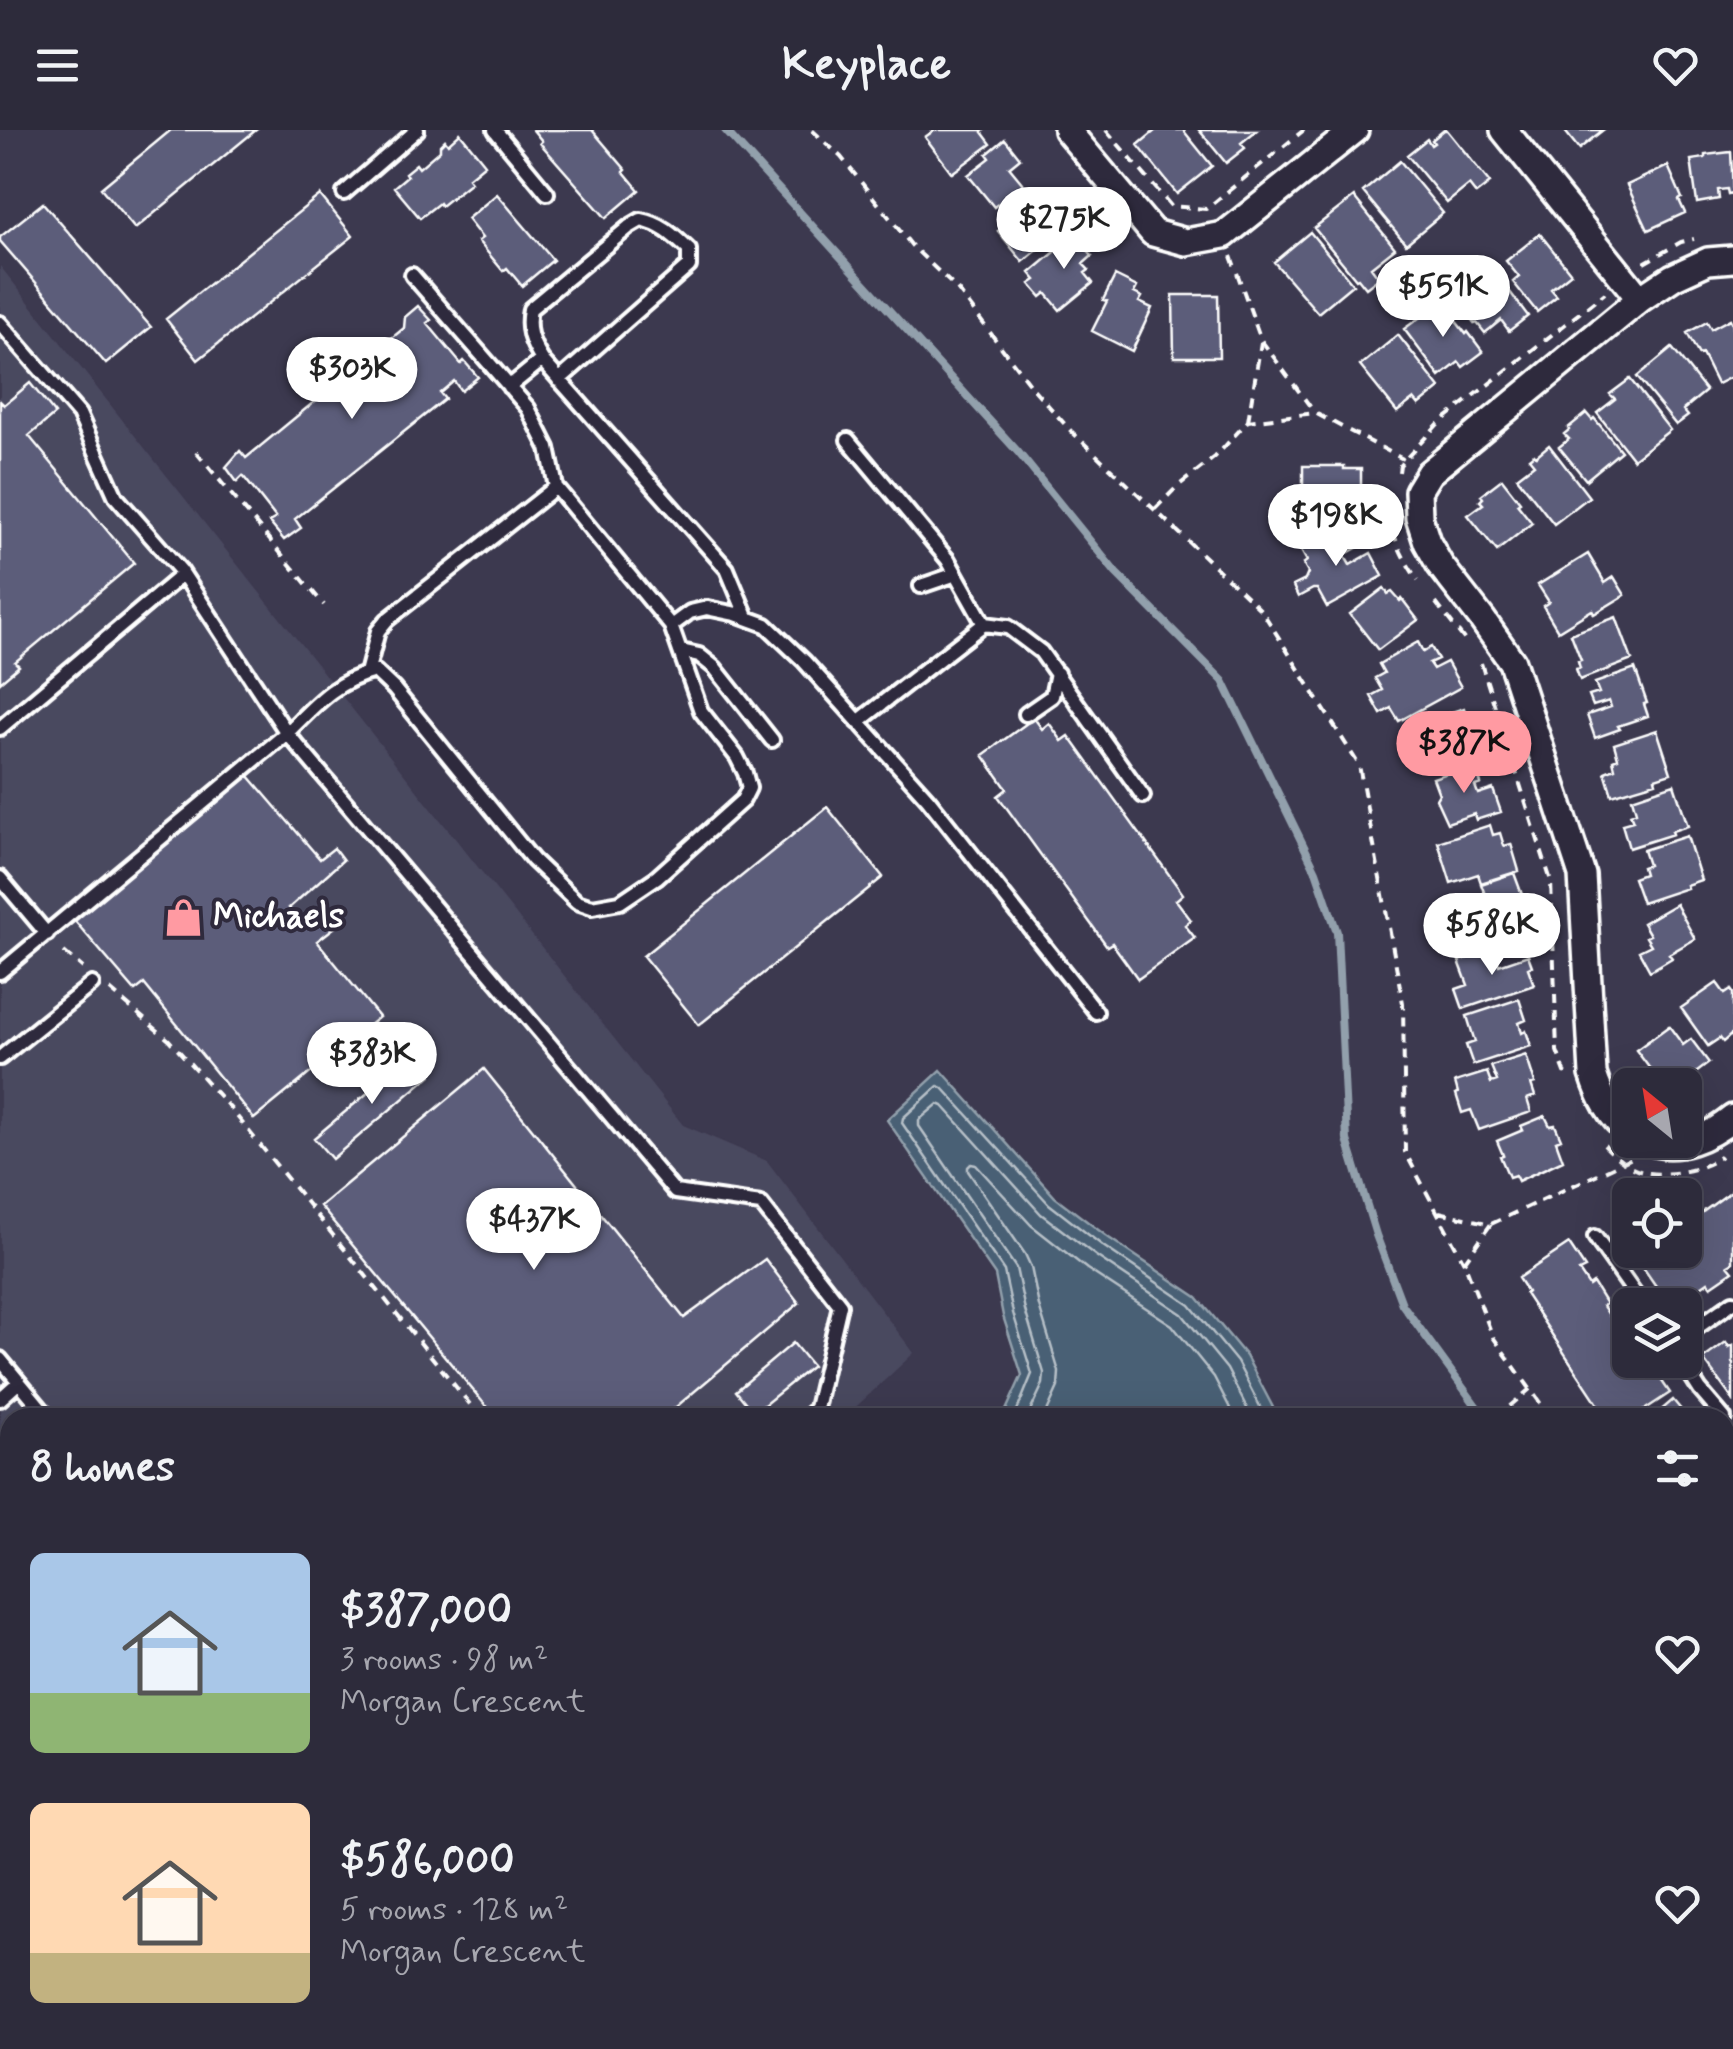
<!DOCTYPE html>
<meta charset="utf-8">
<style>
body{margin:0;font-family:Mynerve,sans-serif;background:#393746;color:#f1f3f6;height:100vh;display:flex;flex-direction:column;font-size:38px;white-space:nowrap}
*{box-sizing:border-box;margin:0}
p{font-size:32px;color:#a7a7af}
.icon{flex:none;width:55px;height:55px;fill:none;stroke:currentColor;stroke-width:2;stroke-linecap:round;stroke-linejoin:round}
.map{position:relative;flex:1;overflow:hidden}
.side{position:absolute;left:0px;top:1278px;width:1735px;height:642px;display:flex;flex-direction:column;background:#2d2b3b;border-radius:30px 30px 0 0;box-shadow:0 10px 40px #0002,0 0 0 2px #484755}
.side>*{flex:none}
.needle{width:65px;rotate:330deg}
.fabs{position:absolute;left:1612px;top:938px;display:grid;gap:20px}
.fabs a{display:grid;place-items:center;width:90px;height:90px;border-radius:15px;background:#2d2b3b;box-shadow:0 10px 40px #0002,0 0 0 2px #484755;font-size:50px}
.price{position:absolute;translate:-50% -85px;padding:0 22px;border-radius:35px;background:#fff;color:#222;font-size:32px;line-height:65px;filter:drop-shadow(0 2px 5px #0008)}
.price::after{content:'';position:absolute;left:50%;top:60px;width:30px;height:22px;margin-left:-15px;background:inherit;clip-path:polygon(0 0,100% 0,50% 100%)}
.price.on{background:#ff9aa2;color:#111}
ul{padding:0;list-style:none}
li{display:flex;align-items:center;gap:30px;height:250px;padding:0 30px}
li span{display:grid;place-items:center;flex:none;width:280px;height:200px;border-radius:15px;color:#555}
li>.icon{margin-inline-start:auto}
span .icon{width:120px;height:120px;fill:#fffc;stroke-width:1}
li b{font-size:42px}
h2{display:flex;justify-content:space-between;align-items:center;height:120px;padding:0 30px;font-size:42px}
header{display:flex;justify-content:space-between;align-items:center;height:130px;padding:0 30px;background:#2d2b3b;font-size:45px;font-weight:700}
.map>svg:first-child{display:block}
</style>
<header><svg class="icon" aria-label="menu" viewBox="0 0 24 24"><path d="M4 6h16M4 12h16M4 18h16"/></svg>Keyplace<svg class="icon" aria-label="heart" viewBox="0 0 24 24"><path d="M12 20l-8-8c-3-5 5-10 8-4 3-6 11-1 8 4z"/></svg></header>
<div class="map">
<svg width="1733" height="1919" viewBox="0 0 1733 1919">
<rect width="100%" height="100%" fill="#3c394f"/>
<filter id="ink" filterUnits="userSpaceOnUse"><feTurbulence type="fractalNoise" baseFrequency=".01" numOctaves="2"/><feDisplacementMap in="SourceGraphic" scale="20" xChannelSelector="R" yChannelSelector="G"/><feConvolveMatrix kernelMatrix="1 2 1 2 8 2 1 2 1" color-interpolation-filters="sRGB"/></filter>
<g filter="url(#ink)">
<path fill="#4a485f" d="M0 136 683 995 767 1031 914 1223 845 1287 10 1288V1734L0 1722Z
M156 1910H1092L1100 1919H164Z"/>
<path fill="#4a6175" stroke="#92a0ac" stroke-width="2.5" d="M941 940 1055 1067 1109 1108 1197 1167 1246 1226 1278 1287H1003L1022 1245 1003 1186 995 1145 887 990Z"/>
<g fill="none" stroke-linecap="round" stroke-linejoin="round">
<path stroke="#b7c0c8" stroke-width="2.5" d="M1014 1288 1032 1244 1013 1183 1004 1141 902 993 903 988 938 956 943 958 1049 1074 1103 1116 1190 1175 1237 1232 1266 1288
M1027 1288 1043 1254 1044 1243 1025 1180 1016 1138 919 996V990L938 974 943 976 1041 1084 1096 1126 1182 1184 1227 1239 1252 1288
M1044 1288 1058 1257 1059 1242 1039 1176 1031 1137 1025 1124 968 1041V1037L971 1034 976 1035 1031 1095 1087 1139 1172 1195 1214 1247 1235 1288"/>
<path stroke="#92a0ac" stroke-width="8" d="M725 0 1018 322 1116 443 1223 551 1316 741 1337 802 1347 1010 1376 1105 1402 1174 1485 1288"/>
</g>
<path fill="#5c5d7a" stroke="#fff" stroke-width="2.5" d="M171 0H256L135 99 101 58Z
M533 0H592L626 40 624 42 639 60 606 88 540 13 542 11Z
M935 0H984L982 2 991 14 952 43 925 7Z
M1156 0H1183L1212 36 1177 64 1138 15Z
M1199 0H1257L1241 13 1245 18 1226 33Z
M1444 0H1447L1490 53 1476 64 1469 55 1447 73 1407 25 1427 9 1431 15 1434 13 1432 10Z
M1564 0H1603L1579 19Z
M460 3 485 34 468 48 471 52 441 76 439 73 420 88 394 57 407 46 405 43 416 34 419 38 440 20V15L445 10 448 14Z
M1005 9 1020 28 1009 37 1023 54 994 77 968 45 990 28 987 24Z
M1731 22 1733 63 1728 64 1727 59 1718 60 1719 69 1697 73 1691 30 1705 28V25Z
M1400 31 1443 83 1406 114 1363 62Z
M1668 36 1682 68 1679 70 1685 83 1648 100 1627 55Z
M1039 60 1051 75 1042 83 1058 103 1023 132 998 101 1010 91 1006 87Z
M497 64 553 130 522 156 507 138 503 141 478 111 482 108 467 89Z
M320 65 353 106 198 230 166 189Z
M1354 67 1395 118 1371 137 1379 148 1366 158 1358 148 1356 149 1314 98Z
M43 73 151 197 106 234 0 111V107Z
M1076 102 1090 118 1087 120 1092 126 1083 134 1089 140 1085 143 1093 153 1060 180 1046 163 1041 167 1030 154 1036 150 1030 143 1061 117 1060 115Z
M1310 102 1353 154 1318 183 1274 132Z
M1540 104 1571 143 1551 159 1557 166 1537 182 1513 152 1519 147 1506 131Z
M1495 142 1528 186 1509 201 1501 190 1485 203 1477 193 1475 194 1457 171 1468 162 1464 156 1480 144 1484 150Z
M1115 146 1137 157 1134 163 1142 167 1139 172 1152 178 1132 221 1092 201 1107 171 1103 170Z
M1173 165H1218L1219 227H1174Z
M1441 172 1466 204 1468 202 1483 222 1463 237 1459 232 1440 247 1404 199Z
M418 176 431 190 427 193 461 234 464 231 478 247 461 261 454 251 440 263 445 269 295 389 301 398 284 410 269 392 276 388 243 346 237 352 226 337 240 321 246 328 404 198 405 187Z
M1730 189 1733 196V246L1717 254 1702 224 1699 225 1687 203 1707 192 1711 199Z
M1398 205 1440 258 1419 275 1414 269 1397 282 1360 236Z
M1672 218 1706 261 1683 280 1688 286 1676 295 1637 247Z
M1630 249 1670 300 1633 329 1597 283 1615 269 1610 264Z
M30 253 55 284 29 306 134 433 15 532 19 536 0 552V271L4 275Z
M1586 283 1592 290 1594 288 1621 321 1586 350 1559 317 1569 309 1564 304 1569 300 1568 298Z
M1549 315 1589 367 1554 394 1517 347 1534 334 1529 328 1534 324 1536 326Z
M1303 336H1344V339H1361V363L1354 362V366L1351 365V384L1303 383Z
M1502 349 1520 372 1517 374 1532 393 1497 421 1468 385 1483 374 1480 371 1483 368 1481 365Z
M1335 400 1342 412 1354 406 1360 416 1344 425 1350 435 1371 423 1383 446 1327 477 1317 459H1313L1298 467 1293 456 1305 450 1308 443 1303 434 1307 431 1300 419Z
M1588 424 1605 453 1614 447 1625 465 1594 484 1592 480 1558 501 1543 476 1549 472 1538 455Z
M1384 458 1388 464 1392 462 1400 471 1402 469 1418 490 1378 520 1350 484Z
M1616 487 1632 530 1580 550 1576 539 1580 538 1578 531 1581 530 1571 504Z
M1418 512 1423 522 1431 517 1438 529 1429 533 1433 539 1447 532 1461 557 1399 591 1391 578 1381 584 1371 566 1382 560 1375 548 1384 543 1379 534Z
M1635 539 1647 573 1644 574 1648 586 1618 596 1620 599 1595 608 1587 585 1611 577 1609 571 1593 576 1589 566 1599 563 1595 553Z
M1464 578 1468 591 1461 594 1463 601 1472 598 1479 621 1420 640 1413 618 1417 617 1410 595Z
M1034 588 1042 599 1049 593 1062 611 1069 606 1183 764 1176 770 1191 790 1185 795 1195 808 1138 849 1112 813 1107 816 998 666 1007 659 983 625Z
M1657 600 1671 643 1655 648 1656 652 1612 665 1605 642 1615 638 1613 630 1618 628 1614 614Z
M1475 634 1481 654 1475 656 1478 664 1493 659 1501 682 1476 690 1474 684 1447 693 1436 669 1439 664 1433 648Z
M248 645 320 729 334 718 343 730 289 778 301 795 324 777 339 794 317 811 379 887 254 989 144 854 135 861 73 789Z
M1674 654 1688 696 1672 701 1673 704 1629 718 1622 694 1633 691 1630 684 1636 682 1632 668Z
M827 677 883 747 699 895 643 826Z
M1490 695 1493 705 1500 703 1504 716 1511 714 1519 741 1481 753 1478 744 1451 753 1438 712Z
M1687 706 1701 750 1686 755 1687 758 1642 773 1633 748 1644 744 1642 737 1648 735 1643 720Z
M1514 743 1524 770 1519 772 1523 784 1515 787 1519 799 1469 817 1461 795 1464 794 1459 780 1487 770 1481 754Z
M1676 774 1695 809 1669 824 1672 828 1650 841 1639 821 1651 815 1646 807 1650 805 1643 793Z
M1493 819 1499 835 1528 825 1532 836 1528 838 1534 855 1463 879 1456 859 1468 855 1459 831Z
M1717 853 1725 864 1731 860 1733 863V908L1731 905 1723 912 1720 908 1708 916 1681 878Z
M1519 869 1526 890 1519 893 1522 903 1526 901 1531 916 1473 935 1466 915 1475 912 1467 886Z
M1669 896 1683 915 1691 909 1709 933 1680 955H1662L1636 920Z
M413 925 431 945 332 1029 314 1008Z
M1526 925 1535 953 1531 954 1535 966 1527 969 1531 982 1479 1000 1471 980 1462 983 1456 964 1458 963 1455 952 1487 942 1491 953 1497 951 1491 936Z
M484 939 684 1188 765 1129 799 1173 663 1288H496L320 1076Z
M1545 986 1550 996 1555 995 1561 1009 1556 1011 1563 1030 1518 1051 1515 1045 1509 1047 1500 1026 1503 1025 1497 1011 1523 1000 1521 996Z
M1733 1060V1132L1728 1135 1733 1141 1711 1156 1708 1152 1695 1161 1699 1167 1685 1176 1669 1175 1640 1133 1653 1124 1652 1120H1685V1095Z
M1569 1114 1585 1138 1579 1141 1589 1156 1593 1153 1606 1174 1603 1176 1625 1209 1630 1205V1230H1641L1650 1244 1655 1241 1670 1263 1632 1288H1613L1610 1283 1606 1286 1525 1164 1527 1162 1518 1148Z
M1726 1212 1729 1217 1733 1215V1270L1703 1229Z
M793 1213 812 1236 754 1283 736 1261Z
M1673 1270 1688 1288H1652Z
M1725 1339 1733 1349V1430L1727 1435 1725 1432Z
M666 1910H1013L1003 1919H673Z"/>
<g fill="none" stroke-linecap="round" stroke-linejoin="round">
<defs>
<path id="service" d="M495 0 547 63
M344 63 417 0
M0 193 79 284 116 367 181 441 287 603C315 575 335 551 375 541L394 559 533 730 577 772 592 777 620 772 657 747 743 670 749 658 745 643 737 627 701 581 671 496 556 357 548 318 528 278 412 145
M542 230C531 212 526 200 530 179L629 97 641 90C662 94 674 106 689 120V136L559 250
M509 257 542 230 727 439 747 487
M848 310 948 430 984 494
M921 456 956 444
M671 496 690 482 707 478 736 484 766 495 804 531 928 669 1096 882
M681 521 699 525 715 538 772 610
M367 543 378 501 387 490 556 357
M1026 584 1052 566 1057 543
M858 592 984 494 1008 497 1041 522 1143 666
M0 598 183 444
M0 748 47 804
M0 842 287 603 675 1062 761 1074 840 1175 816 1278 806 1288
M0 928 92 854
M1595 1107 1643 1175
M1685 1206 1733 1172
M0 1229 49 1288
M1681 1230 1700 1260 1724 1288
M0 1269 19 1252
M0 1530 10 1522
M0 1609 10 1621
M627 1910 635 1919
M1055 1910 1058 1919
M8 1919V1881
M120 1919V1910"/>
<path id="minor" d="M1067 0 1153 103 1186 112 1224 105 1355 0
M1504 0 1640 169
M1630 1002C1610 988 1600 966 1593 944L1582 745 1512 532 1482 489 1440 435 1427 412 1419 387 1418 361 1429 343 1640 169 1673 147 1708 131 1733 129
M1646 1010C1677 1023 1709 1007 1733 988"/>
<path id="secondary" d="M1725 1547 1733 1541
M1725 1603 1733 1597
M1222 1919 1234 1910
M1293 1919 1306 1910"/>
<path id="primary" d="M0 1800 10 1812
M0 1864 10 1876
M38 1910 45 1919
M91 1910 98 1919"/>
</defs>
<use href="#service" stroke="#fff" stroke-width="20"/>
<use href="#minor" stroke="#fff" stroke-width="32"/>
<use href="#secondary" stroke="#fff" stroke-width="45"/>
<use href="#primary" stroke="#fff" stroke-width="48"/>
<path stroke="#fff" stroke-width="4" stroke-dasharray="10 8" stroke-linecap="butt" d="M812 0 841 27 912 116 957 159 1030 255 1070 300 1262 481 1359 635 1403 873 1405 1022 1464 1132
M1106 0 1171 76 1206 79 1304 0
M1231 126 1261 210 1315 283
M1644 133 1681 112 1694 109
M1248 291 1261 212
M196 322 324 475
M1399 342 1400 335 1438 294 1605 163
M1392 366C1385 394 1401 427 1418 450
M1155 379 1178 356 1215 327 1248 291 1315 283 1403 329
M1436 473 1467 513
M1481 533 1551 751 1557 921 1568 950
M64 822 83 838
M110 860 169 910 231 979 481 1288
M1604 1015C1615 1026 1627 1038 1643 1042 1666 1047 1703 1041 1721 1026
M1439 1082 1491 1094 1464 1132 1493 1207 1551 1288
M1491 1094 1632 1028
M1496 1288 1530 1259
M0 1747 10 1759
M1119 1910 1128 1919
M1334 1919 1347 1910"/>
<use href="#service" stroke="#2f2a3d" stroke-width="12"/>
<use href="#minor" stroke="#2f2a3d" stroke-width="25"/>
<use href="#secondary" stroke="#2f2a3d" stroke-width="38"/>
<use href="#primary" stroke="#2f2a3d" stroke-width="40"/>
</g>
</g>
<defs>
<symbol id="shop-bare" viewBox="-9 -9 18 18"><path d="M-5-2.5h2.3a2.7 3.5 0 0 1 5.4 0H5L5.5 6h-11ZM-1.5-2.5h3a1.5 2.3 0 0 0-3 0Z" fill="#ff9aa2" stroke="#2f2a3d" stroke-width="2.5" paint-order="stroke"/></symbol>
</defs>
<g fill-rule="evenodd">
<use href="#shop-bare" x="156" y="760" width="55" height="55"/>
</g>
<g text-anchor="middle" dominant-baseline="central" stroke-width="8" stroke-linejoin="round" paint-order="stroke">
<g font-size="35" font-weight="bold" fill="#fff" stroke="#2f2a3d" text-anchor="start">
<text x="213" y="787">Michaels</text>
</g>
</g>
</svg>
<div class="fabs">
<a><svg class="needle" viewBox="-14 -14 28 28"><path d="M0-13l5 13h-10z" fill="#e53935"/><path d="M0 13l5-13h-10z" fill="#a7a7af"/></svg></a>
<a><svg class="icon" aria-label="locate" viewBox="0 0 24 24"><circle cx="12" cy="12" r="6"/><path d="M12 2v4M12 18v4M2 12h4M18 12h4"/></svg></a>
<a><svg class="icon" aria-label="layers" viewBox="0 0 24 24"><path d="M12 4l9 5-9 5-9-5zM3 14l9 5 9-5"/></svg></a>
</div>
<b class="price" style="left:1064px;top:142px">$275K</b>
<b class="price" style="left:1443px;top:210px">$551K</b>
<b class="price" style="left:352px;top:292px">$303K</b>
<b class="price" style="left:1336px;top:439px">$198K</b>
<b class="price on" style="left:1464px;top:666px">$387K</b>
<b class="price" style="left:1492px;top:848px">$586K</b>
<b class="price" style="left:372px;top:977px">$383K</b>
<b class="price" style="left:534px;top:1143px">$437K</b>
<section class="side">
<h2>8 homes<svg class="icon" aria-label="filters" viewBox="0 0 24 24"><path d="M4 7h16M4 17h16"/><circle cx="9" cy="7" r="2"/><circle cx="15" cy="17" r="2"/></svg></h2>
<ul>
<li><span style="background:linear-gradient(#a9c7e8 70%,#8fb573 0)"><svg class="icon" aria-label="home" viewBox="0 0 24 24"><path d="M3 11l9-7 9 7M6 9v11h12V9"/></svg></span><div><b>$387,000</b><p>3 rooms · 98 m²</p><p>Morgan Crescent</p></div><svg class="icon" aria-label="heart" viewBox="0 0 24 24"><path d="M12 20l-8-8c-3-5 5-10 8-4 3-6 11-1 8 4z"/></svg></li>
<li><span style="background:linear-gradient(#ffd9b3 75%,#c2b280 0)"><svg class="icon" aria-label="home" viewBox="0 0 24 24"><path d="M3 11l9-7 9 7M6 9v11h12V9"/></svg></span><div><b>$586,000</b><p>5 rooms · 128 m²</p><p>Morgan Crescent</p></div><svg class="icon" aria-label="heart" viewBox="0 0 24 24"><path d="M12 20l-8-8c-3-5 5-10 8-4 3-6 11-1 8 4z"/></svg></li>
</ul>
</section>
</div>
